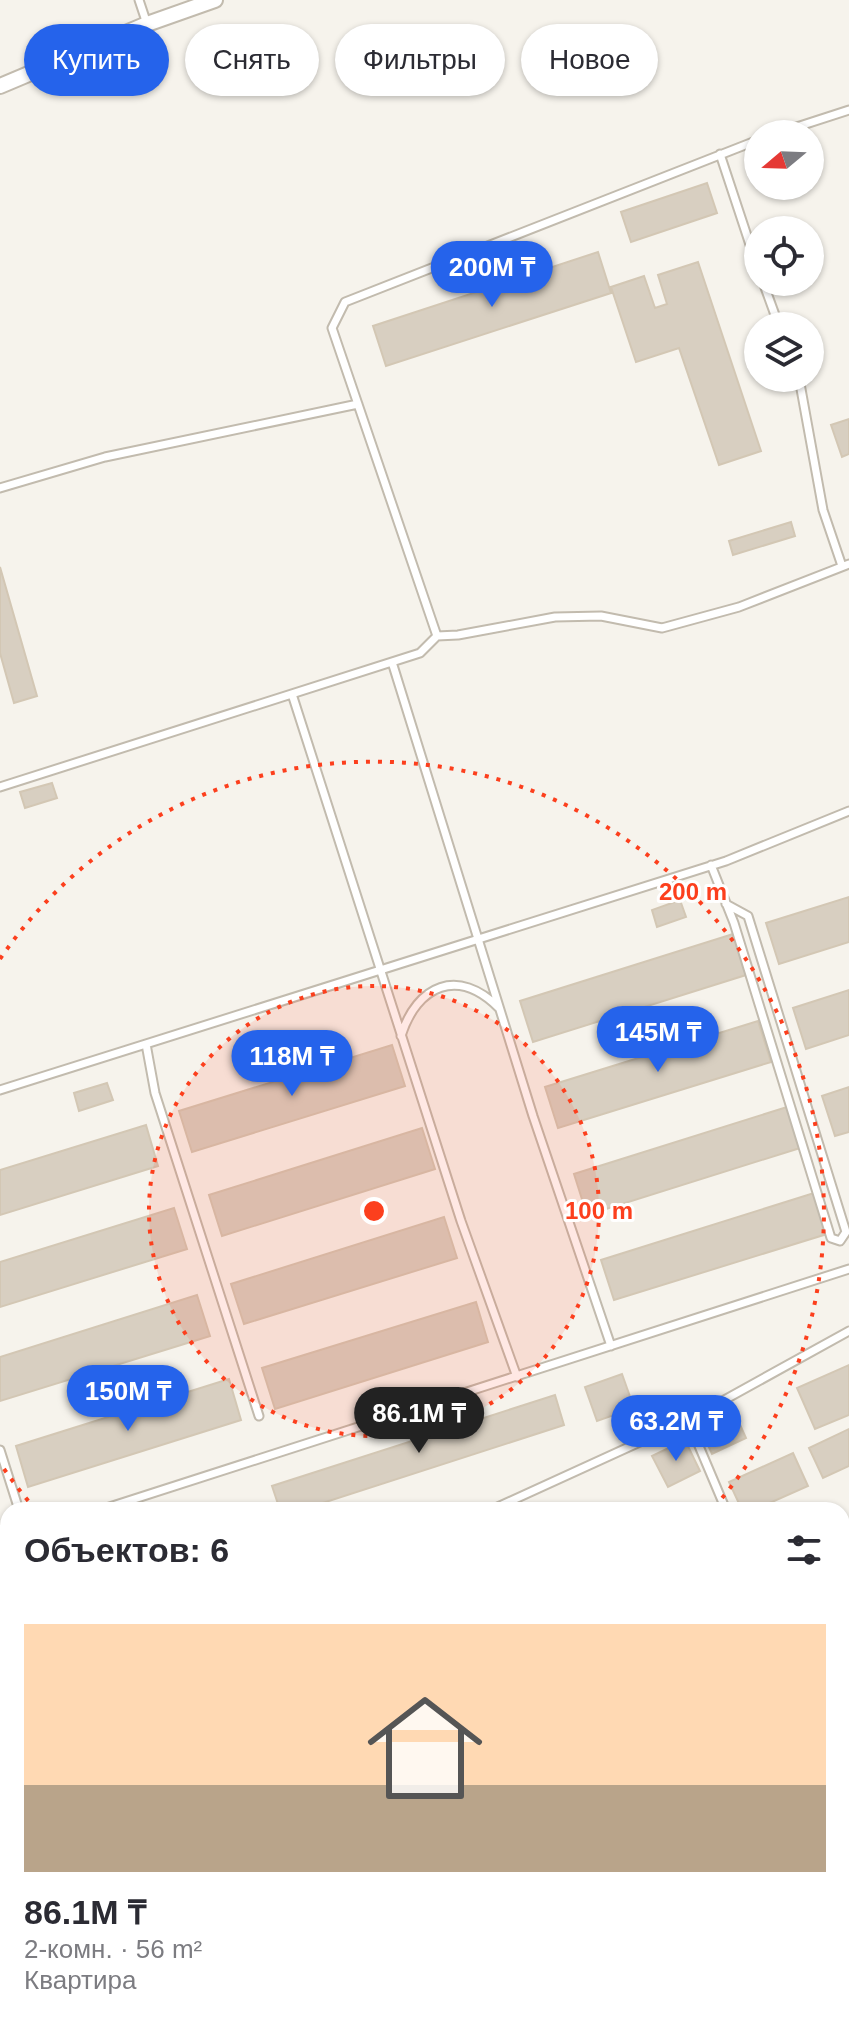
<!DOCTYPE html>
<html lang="ru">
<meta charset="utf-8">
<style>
body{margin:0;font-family:Helvetica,sans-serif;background:#f7f7f7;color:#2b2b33;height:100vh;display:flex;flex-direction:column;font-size:30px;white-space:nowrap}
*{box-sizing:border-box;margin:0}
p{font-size:26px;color:#7c7c81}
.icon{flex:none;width:44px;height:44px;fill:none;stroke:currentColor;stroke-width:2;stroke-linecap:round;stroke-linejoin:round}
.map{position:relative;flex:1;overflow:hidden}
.side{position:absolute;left:0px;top:1502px;width:850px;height:536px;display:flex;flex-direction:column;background:#fff;border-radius:24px 24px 0 0;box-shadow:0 2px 6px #0004}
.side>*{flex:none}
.guide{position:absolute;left:24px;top:24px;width:802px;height:72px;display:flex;gap:16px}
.needle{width:52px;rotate:251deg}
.fabs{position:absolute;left:744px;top:120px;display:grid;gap:16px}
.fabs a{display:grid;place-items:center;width:80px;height:80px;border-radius:50%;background:#fff;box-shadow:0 2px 6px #0004;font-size:40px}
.price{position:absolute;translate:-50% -68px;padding:0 18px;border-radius:28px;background:#2563eb;color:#fff;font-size:26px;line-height:52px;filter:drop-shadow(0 2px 4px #0008)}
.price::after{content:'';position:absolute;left:50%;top:48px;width:24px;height:18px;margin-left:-12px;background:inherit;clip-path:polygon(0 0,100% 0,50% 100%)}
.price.active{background:#222;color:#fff}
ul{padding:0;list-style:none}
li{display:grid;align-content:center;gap:16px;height:424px;padding:0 24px}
li span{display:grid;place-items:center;height:248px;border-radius:0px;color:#555}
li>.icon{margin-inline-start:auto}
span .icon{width:144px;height:144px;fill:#fffc;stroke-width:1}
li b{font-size:34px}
h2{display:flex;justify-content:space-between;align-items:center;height:96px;padding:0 24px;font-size:34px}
.pill{padding:0 28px;border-radius:36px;background:#fff;box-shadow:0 2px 6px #0004;font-size:28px;line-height:72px}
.pill.active{background:#2563eb;color:#fff}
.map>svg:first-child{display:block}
</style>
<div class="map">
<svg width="849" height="2038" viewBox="0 0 849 2038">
<rect width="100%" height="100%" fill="#f6f3ec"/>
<path fill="#e6e2dd" d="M849 1835V2038H395L407 2030H842V1837Z"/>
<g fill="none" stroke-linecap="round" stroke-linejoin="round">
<path stroke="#a9d4f2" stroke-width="28" d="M842 1736 849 1728
M148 2038 161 2030"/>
</g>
<path fill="#d8cfc1" stroke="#d3c7b4" stroke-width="2" d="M707 183 717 213 631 242 621 212Z
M598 252 611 293 386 366 373 326Z
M698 262 761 451 719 465 679 348 636 362 611 287 644 276 655 308 667 304 658 275Z
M849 419V454L842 457 831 425Z
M791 522 795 536 733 555 729 541Z
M0 567 37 696 14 703 0 653Z
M52 783 57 798 25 808 20 792Z
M849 897V942L779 964 766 923Z
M680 900 686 917 657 927 652 910Z
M733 934 746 975 533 1042 520 1001Z
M849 990V1035L806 1049 793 1008Z
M758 1021 771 1062 558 1128 545 1087Z
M392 1045 405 1086 192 1152 179 1111Z
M107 1083 113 1100 79 1111 74 1093Z
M849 1087V1132L835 1136 822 1096Z
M787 1107 800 1148 587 1215 574 1174Z
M146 1125 158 1166 0 1215V1170Z
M422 1128 435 1169 222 1236 209 1195Z
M814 1193 827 1234 614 1300 601 1260Z
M174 1208 187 1249 0 1307V1262Z
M444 1217 457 1258 244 1324 231 1284Z
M197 1295 210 1336 0 1401V1357Z
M476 1302 488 1342 275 1409 262 1368Z
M849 1365V1415L815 1429 797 1388Z
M622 1374 634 1408 597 1421 585 1387Z
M229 1379 241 1420 28 1487 16 1446Z
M555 1395 564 1425 301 1510H280L272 1486Z
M732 1407 746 1438 712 1454 698 1423Z
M849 1429V1466L823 1478 809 1448Z
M685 1440 700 1471 668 1487 652 1456Z
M793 1453 808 1486 754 1510H742L729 1482Z"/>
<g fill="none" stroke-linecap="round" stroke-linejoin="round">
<defs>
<path id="service" d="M139 0 147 24
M775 134 849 110
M758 140 345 302 332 328 437 636 458 635 555 617 601 616 662 628 739 607 849 564
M720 154 758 269
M763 282 779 326
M799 378 823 510 842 566
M0 488 105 457 358 404
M392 662 533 1116 611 1346
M292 694 461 1221 517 1377
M0 787 420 653 437 636
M711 865 734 923 831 1238 840 1241 846 1232 748 916 726 904
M401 1036C417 985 458 967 499 1008
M146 1044 155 1093 259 1416
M0 1090 726 861 849 811
M688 1420 726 1510
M0 1450 19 1510
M100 1510 849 1269
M491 1510 688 1420 849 1331
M0 1541 8 1538
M0 1734 8 1730"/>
<path id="minor" d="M0 86 147 24 215 0"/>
</defs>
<use href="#service" stroke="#c2bbae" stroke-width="11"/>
<use href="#minor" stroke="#c2bbae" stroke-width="18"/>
<use href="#service" stroke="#fff" stroke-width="7"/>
<use href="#minor" stroke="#fff" stroke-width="14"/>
</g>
<circle cx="374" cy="1211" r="225" fill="#fc3f1d" fill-opacity=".12"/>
<g fill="none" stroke="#fc3f1d" stroke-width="4" stroke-dasharray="4 8">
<circle cx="374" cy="1211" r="225"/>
<path d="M36 1510A451 451 0 0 1 0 1463M0 959A451 451 0 1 1 712 1510"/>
</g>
<circle cx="374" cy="1211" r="12" fill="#fc3f1d" stroke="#fff" stroke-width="4"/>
<g font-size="24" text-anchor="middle" font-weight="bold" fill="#fc3f1d" stroke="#fff" stroke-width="6" stroke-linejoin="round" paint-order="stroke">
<text x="693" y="900">200 m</text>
<text x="599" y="1219">100 m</text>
</g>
</svg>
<div class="fabs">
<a><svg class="needle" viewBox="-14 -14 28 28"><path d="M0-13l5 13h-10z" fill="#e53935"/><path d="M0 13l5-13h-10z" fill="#7c7c81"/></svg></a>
<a><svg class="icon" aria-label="locate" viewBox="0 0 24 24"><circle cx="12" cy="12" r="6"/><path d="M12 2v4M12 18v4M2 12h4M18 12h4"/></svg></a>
<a><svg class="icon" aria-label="layers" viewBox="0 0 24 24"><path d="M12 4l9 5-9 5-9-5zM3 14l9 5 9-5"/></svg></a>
</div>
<b class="price" style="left:492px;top:309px">200M ₸</b>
<b class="price" style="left:658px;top:1074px">145M ₸</b>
<b class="price" style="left:292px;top:1098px">118M ₸</b>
<b class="price" style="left:128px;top:1433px">150M ₸</b>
<b class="price active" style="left:419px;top:1455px">86.1M ₸</b>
<b class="price" style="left:676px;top:1463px">63.2M ₸</b>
<div class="guide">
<a class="pill active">Купить</a>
<a class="pill">Снять</a>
<a class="pill">Фильтры</a>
<a class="pill">Новое</a>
</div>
<section class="side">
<h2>Объектов: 6<svg class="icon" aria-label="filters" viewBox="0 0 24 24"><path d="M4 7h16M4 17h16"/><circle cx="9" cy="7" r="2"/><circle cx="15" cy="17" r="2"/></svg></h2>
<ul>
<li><span style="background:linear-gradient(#ffd9b3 65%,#b9a48a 0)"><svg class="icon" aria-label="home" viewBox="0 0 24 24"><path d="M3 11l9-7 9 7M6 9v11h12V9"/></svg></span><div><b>86.1M ₸</b><p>2-комн. · 56 m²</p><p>Квартира</p></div></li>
</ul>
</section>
</div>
